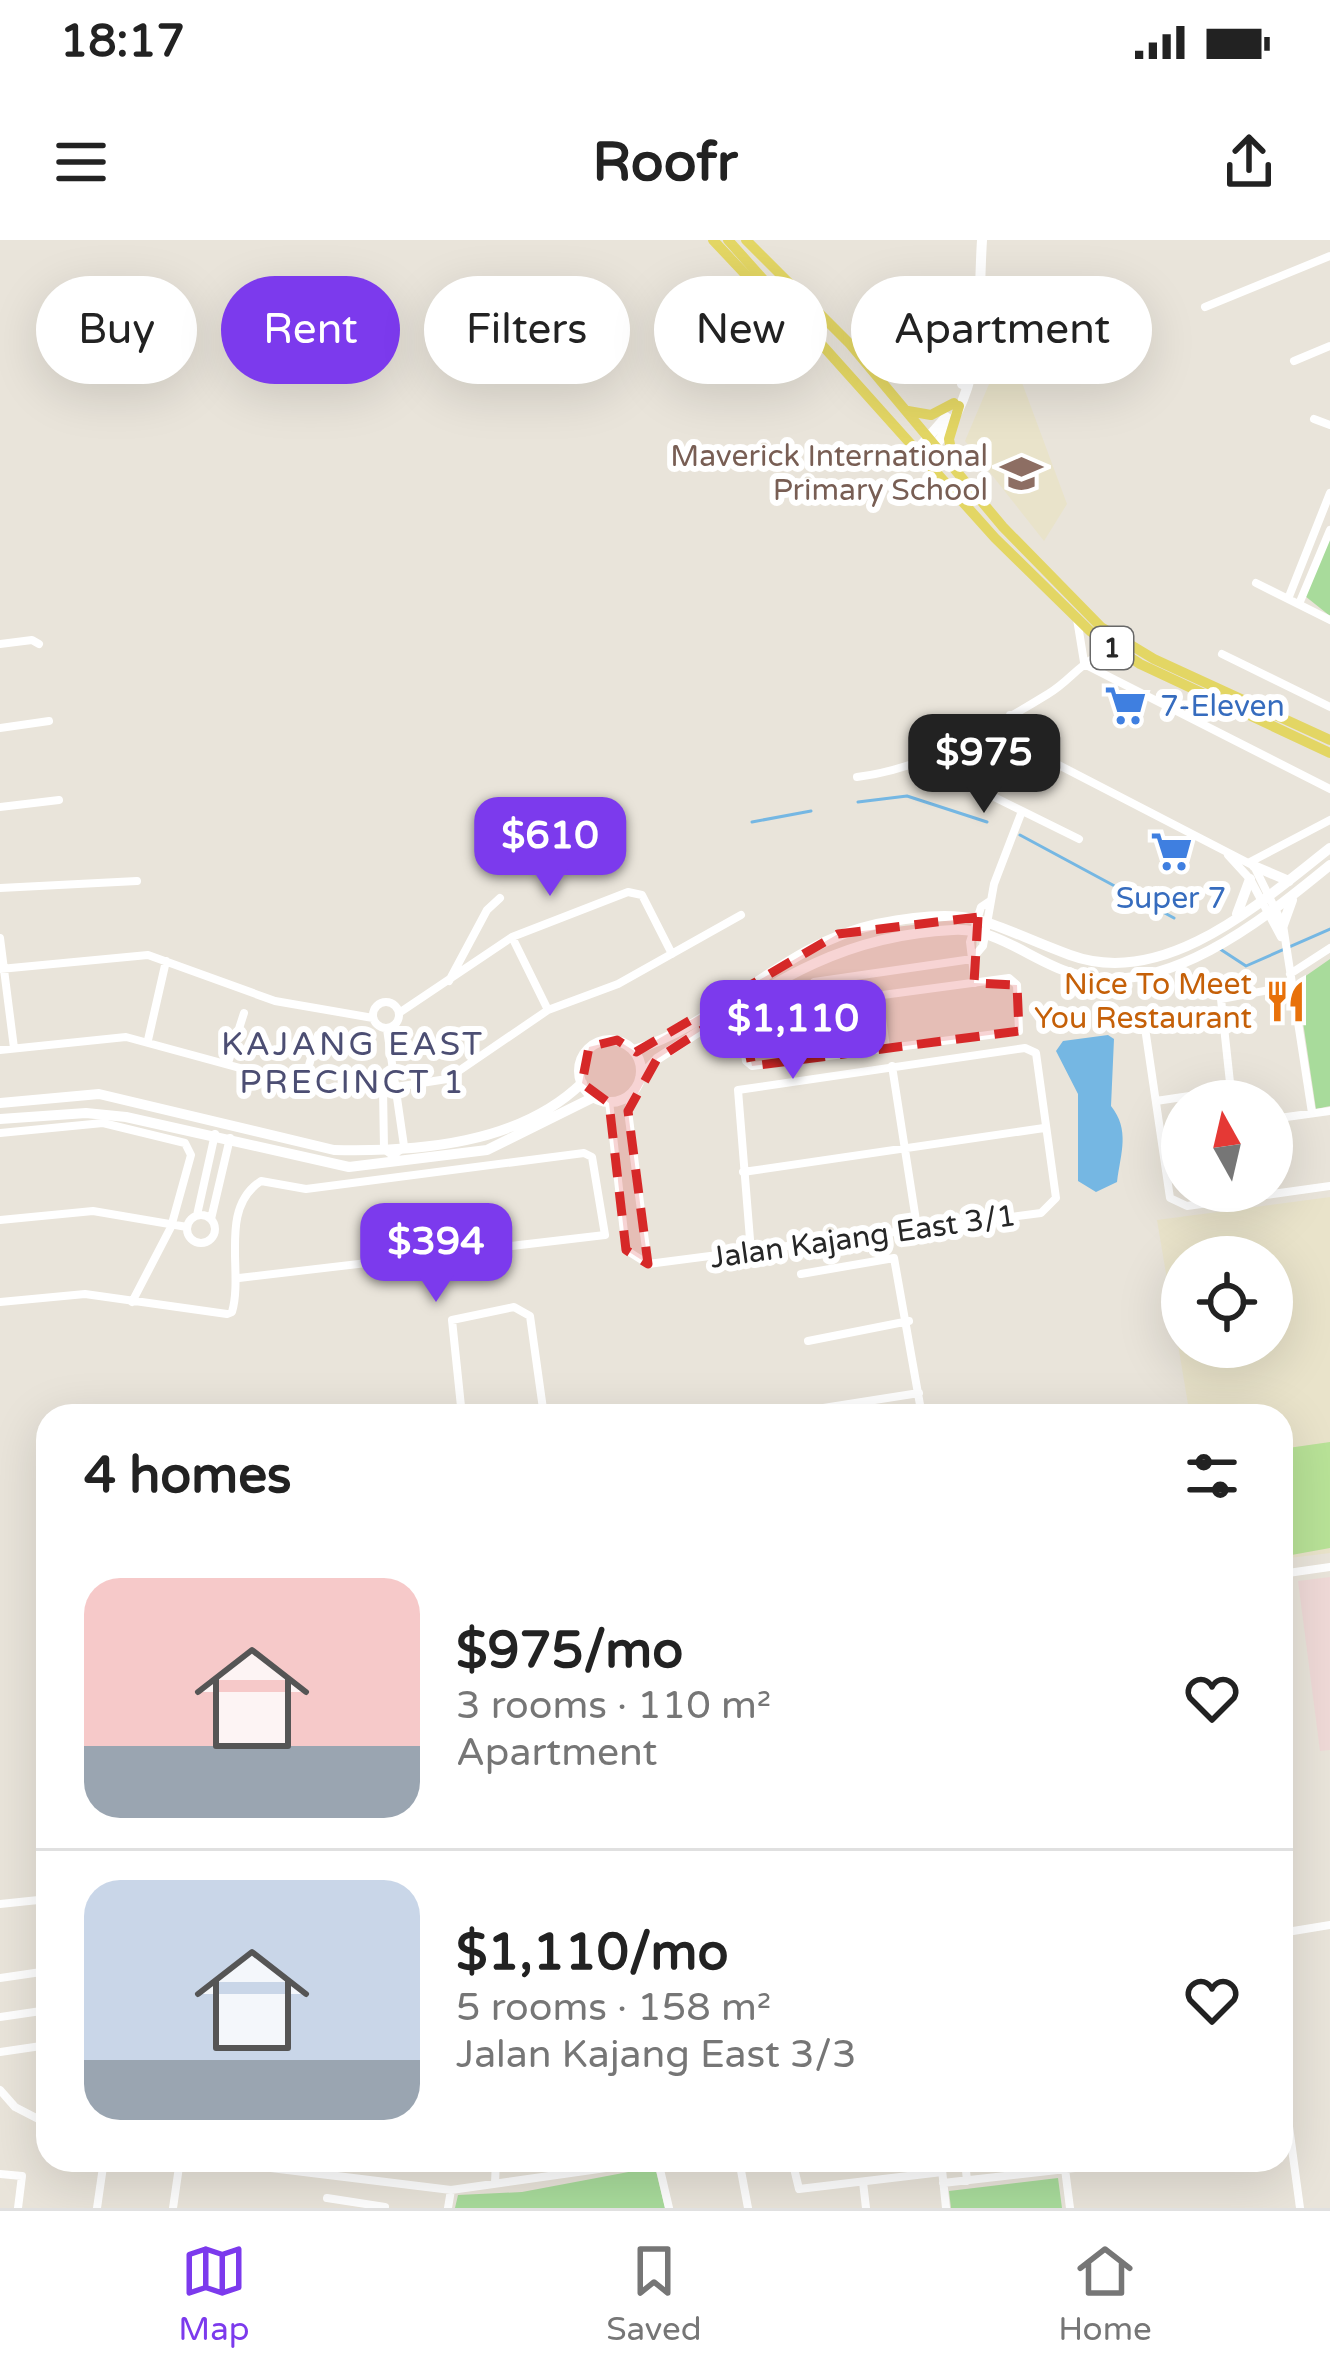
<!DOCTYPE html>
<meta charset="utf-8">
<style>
body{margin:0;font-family:"Varela Round",sans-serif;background:#f2f2f2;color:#222;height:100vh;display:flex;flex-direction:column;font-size:45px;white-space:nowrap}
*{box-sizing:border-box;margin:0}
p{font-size:39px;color:#767676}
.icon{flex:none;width:66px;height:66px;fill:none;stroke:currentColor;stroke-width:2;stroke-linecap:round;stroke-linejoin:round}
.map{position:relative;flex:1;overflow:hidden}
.details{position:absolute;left:36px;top:1164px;width:1257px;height:768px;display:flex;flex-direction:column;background:#fff;border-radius:36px;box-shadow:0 12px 48px #0002}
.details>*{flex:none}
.top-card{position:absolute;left:36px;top:36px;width:1260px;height:108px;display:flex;gap:24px}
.needle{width:78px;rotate:352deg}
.tools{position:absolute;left:1161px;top:840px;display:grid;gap:24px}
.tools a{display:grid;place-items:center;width:132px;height:132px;border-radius:50%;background:#fff;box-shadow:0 12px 48px #0002;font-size:60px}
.price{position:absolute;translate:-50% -102px;padding:0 27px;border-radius:24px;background:#7c3aed;color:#fff;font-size:39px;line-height:78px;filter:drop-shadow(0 3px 6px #0008)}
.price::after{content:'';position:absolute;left:50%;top:72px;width:36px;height:27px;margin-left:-18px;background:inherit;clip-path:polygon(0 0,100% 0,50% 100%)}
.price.selected{background:#222;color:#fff}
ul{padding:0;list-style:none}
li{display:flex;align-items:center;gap:36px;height:300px;padding:0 48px}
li+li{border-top:3px solid #e0e0e0}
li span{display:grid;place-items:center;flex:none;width:336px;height:240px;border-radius:36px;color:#555}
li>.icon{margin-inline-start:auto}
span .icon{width:144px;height:144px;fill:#fffc;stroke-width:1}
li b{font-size:51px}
h2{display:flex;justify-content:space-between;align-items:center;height:144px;padding:0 48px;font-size:51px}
.tag{padding:0 42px;border-radius:54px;background:#fff;box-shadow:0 12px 48px #0002;font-size:42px;line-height:108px}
.tag.selected{background:#7c3aed;color:#fff}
.status{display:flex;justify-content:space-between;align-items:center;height:84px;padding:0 60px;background:#fff;direction:ltr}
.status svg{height:33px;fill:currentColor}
header{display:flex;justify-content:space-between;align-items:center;height:156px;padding:0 48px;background:#fff;font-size:54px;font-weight:700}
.dock{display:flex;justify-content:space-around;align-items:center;height:168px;border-top:3px solid #e0e0e0;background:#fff;font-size:33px;color:#767676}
.dock a{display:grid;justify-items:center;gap:6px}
.dock .selected{color:#7c3aed}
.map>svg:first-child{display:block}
</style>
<div class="status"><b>18:17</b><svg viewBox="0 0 49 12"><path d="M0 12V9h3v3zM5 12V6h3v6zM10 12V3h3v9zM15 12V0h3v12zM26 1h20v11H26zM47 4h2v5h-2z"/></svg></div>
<header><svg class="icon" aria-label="menu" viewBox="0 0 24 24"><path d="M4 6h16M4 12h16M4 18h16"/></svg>Roofr<svg class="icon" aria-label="share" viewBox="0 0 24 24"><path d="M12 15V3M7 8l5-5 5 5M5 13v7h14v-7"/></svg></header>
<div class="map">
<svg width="1330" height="1968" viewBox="0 0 1330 1968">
<rect width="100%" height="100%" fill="#e9e4da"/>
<path fill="#e9e3ca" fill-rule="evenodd" d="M1003 111 1011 113 1067 264 1044 301 965 201Z
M1330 957V1313L1281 1319V1176H1190L1157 980ZM1182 1017H1272V1107H1182Z"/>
<path fill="#efd9d7" d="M1330 1337V1510L1320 1511 1298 1341Z"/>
<path fill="#a8db9b" d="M1330 297V376L1305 356Z
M1330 719V866L1316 869 1297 742Z
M655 1927 665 1968H455L458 1955 522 1952Z
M1058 1938 1062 1968H951L949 1951Z"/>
<path fill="#b8e297" d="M1330 1202V1308L1286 1316 1281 1209Z"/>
<path fill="#75b7e3" d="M1108 795 1114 799 1111 866C1130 890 1121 912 1117 942L1096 952 1078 941V854L1056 811 1063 801Z"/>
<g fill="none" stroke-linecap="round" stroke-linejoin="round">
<path stroke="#75b7e3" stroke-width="3" d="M858 562 907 556 987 582
M752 582 811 571
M1020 595 1174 678
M1220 709 1246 726 1330 689"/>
<path stroke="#fff" stroke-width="8" d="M1205 67 1330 16
M1294 121 1330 106
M1314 179 1330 185
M1256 343 1330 380
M1288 359 1330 253
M1299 364 1330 290
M1077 379 1084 422
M0 404 32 400 39 404
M1222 414 1330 467
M1084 424 1330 549
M1010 475V501L990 555 1079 599
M0 488 49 481
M987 488 1254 626 1283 685 1312 873
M857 537C925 529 989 490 1048 454 1074 439 1086 412 1118 412
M0 567 59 560
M1228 615 1250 639 1281 697
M1250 622 1330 580
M0 648 137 641
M512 697 548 770
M0 698 14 808
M0 729 148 715 275 761 373 778
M1290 734 1330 708
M1009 738 1017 745 1019 791 752 826 746 821C742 794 736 781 764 771Z
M449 741 487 670 500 658
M975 743 970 702 981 667 990 661
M879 756 886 808
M373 775a13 13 0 1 1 26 0a13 13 0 1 1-26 0Z
M812 764 814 742 972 719 983 706 994 644 1022 571
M399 773 512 697 628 652 642 655 672 714
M1144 781 1170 958 1187 966 1330 946
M387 789 404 906 399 911
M148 800 166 721
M0 810 126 797 299 844 304 842 318 795
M228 823 244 773
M892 826 917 987
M389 837 383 849 384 909 399 920
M396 847 447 839 548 770 618 744 741 675
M633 854 628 871 648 1024
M609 861 626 1010 648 1024
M1156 861 1230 850
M1232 861 1221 759 1291 746
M1272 879 1330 871
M0 893 103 883 185 903 191 915 171 987 132 1062
M743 932 1044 888
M187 989a14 14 0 1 1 28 0a14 14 0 1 1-28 0Z
M197 975 215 894
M211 979 230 898
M0 980 93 971 187 987
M648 1024 1041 973 1056 958 1036 813 1025 808 738 850 751 1012
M801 1034 894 1018 922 1176
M0 1062 85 1054 227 1074 232 1072C244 1031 218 969 261 941L306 949 584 913 592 917 605 995 239 1038
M808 1101 909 1081
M817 1169 919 1153
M462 1176 452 1080 514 1067 530 1076 544 1176
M1281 1334 1330 1327
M0 1664 48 1659
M1281 1693 1330 1685
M0 1738 48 1731
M0 1777 48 1770
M0 1812 48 1805
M1281 1827 1300 1968
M0 1850 15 1867 48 1884
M206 1920 451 1950 662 1920
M739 1920 748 1968
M792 1920 799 1949 942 1932
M941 1920 946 1968
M965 1920 967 1941
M658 1921 669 1968
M1065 1929 1070 1968
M0 1934 22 1936 18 1968
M863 1942 866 1968
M495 1943 496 1920
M943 1943 1145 1920
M327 1958 385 1967
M97 1968 104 1920
M173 1968 180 1920
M448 1968 451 1950"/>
<path stroke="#fff" stroke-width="10" d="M962 144 976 92
M917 210 946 177
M923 218C987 159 977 78 982 0
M1254 626 1289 641
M1237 674 1250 639
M1283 685 1292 660
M579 831a31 31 0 1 1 62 0a31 31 0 1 1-62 0Z
M634 810C722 783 783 704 877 684 976 664 983 683 1070 715 1165 750 1261 662 1330 608
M640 838 657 819C758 754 828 696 953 690 996 687 1032 721 1071 733 1163 762 1264 679 1330 625
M0 863 99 854 334 910C418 912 519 904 582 843
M0 879 86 873 126 877 349 927 487 910 594 857"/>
<path stroke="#e3d664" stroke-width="10" d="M713 0 776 67 803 82
M728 0 995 298 1090 391 1140 424 1330 513
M746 0 850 104 1003 287 1101 387 1154 419 1330 500
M908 171 931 175 954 163
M954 227 949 199 959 166"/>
</g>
<path fill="#d62828" fill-opacity="0.2" stroke="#d62828" stroke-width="9" stroke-dasharray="24 15" stroke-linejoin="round" d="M978 677 974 743 1017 745 1019 791 752 826 739 766 657 819 628 871 648 1024 626 1010 609 863 582 843 589 807 617 800 636 812 838 694Z"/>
<defs>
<symbol id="school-bare" viewBox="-9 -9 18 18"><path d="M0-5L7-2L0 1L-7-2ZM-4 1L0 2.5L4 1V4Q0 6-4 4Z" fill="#8d6e63" stroke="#fff" stroke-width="2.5" paint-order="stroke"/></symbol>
<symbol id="supermarket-bare" viewBox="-9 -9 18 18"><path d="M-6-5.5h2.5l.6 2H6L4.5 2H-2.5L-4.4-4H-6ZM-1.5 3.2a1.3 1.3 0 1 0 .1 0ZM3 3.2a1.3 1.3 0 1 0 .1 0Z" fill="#3f7fe0" stroke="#fff" stroke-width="2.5" paint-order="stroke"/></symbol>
<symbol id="restaurant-bare" viewBox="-9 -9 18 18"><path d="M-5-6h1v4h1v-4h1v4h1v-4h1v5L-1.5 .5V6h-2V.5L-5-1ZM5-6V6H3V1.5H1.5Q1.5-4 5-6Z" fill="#e8710a" stroke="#fff" stroke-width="2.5" paint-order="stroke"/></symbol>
</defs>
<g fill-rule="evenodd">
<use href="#school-bare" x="992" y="204" width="59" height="59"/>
<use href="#supermarket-bare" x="1096" y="436" width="59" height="59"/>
<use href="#supermarket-bare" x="1142" y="582" width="59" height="59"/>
<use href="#restaurant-bare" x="1256" y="732" width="59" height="59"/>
</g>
<g text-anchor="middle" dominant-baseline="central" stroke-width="12" stroke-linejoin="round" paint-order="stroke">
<rect fill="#fff" stroke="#686868" stroke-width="3" x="1091" y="387" width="42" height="42" rx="9"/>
<g font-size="27" font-weight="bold" fill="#272727">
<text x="1112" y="408">1</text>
</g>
<g font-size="30" fill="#785e54" stroke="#fff" text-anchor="end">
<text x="988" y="216">Maverick International<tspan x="988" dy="34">Primary School</tspan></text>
</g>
<g font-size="30" fill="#366cbe" stroke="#fff" text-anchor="start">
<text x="1160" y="466">7-Eleven</text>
<text x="1171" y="658" text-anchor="middle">Super 7</text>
</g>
<g font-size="30" fill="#c56008" stroke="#fff" text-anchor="end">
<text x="1252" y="744">Nice To Meet<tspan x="1252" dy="34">You Restaurant</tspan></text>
</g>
<g font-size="30" fill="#272727" stroke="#fff">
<text transform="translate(863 997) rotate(-8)">Jalan Kajang East 3/1</text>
</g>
<g font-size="33" letter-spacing="3" fill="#4c4e73" stroke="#fff">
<text x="353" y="804">KAJANG EAST<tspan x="353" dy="38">PRECINCT 1</tspan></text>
</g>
</g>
</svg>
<div class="tools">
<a><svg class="needle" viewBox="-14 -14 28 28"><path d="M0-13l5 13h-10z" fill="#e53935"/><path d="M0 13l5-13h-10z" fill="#767676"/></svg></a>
<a><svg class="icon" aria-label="locate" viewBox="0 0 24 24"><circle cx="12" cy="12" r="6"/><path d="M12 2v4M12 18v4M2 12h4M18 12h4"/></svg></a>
</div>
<b class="price selected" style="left:984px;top:576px">$975</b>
<b class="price" style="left:550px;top:659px">$610</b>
<b class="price" style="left:793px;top:842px">$1,110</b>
<b class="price" style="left:436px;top:1065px">$394</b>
<div class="top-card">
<a class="tag">Buy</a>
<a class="tag selected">Rent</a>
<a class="tag">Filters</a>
<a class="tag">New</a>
<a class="tag">Apartment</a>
</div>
<section class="details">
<h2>4 homes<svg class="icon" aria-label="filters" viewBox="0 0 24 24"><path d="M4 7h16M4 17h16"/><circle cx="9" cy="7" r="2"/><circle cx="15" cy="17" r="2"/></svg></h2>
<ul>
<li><span style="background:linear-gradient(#f6c9c9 70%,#9aa5b1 0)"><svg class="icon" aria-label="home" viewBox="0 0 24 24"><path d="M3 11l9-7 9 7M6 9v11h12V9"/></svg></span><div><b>$975/mo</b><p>3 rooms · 110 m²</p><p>Apartment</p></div><svg class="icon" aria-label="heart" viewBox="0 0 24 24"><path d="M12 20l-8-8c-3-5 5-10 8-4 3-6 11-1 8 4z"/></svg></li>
<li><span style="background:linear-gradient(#c9d6e8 75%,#9aa5b1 0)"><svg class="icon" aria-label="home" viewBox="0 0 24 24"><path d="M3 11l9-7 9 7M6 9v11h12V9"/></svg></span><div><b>$1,110/mo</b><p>5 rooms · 158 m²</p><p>Jalan Kajang East 3/3</p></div><svg class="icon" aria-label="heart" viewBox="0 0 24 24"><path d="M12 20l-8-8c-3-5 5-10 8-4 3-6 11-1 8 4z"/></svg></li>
</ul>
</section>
</div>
<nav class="dock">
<a class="selected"><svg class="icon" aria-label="map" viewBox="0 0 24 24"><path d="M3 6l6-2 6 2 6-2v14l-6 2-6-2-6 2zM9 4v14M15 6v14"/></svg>Map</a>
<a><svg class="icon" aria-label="saved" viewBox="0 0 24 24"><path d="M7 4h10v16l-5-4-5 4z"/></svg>Saved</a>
<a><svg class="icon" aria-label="home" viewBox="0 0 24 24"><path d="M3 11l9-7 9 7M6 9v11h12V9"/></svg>Home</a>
</nav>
